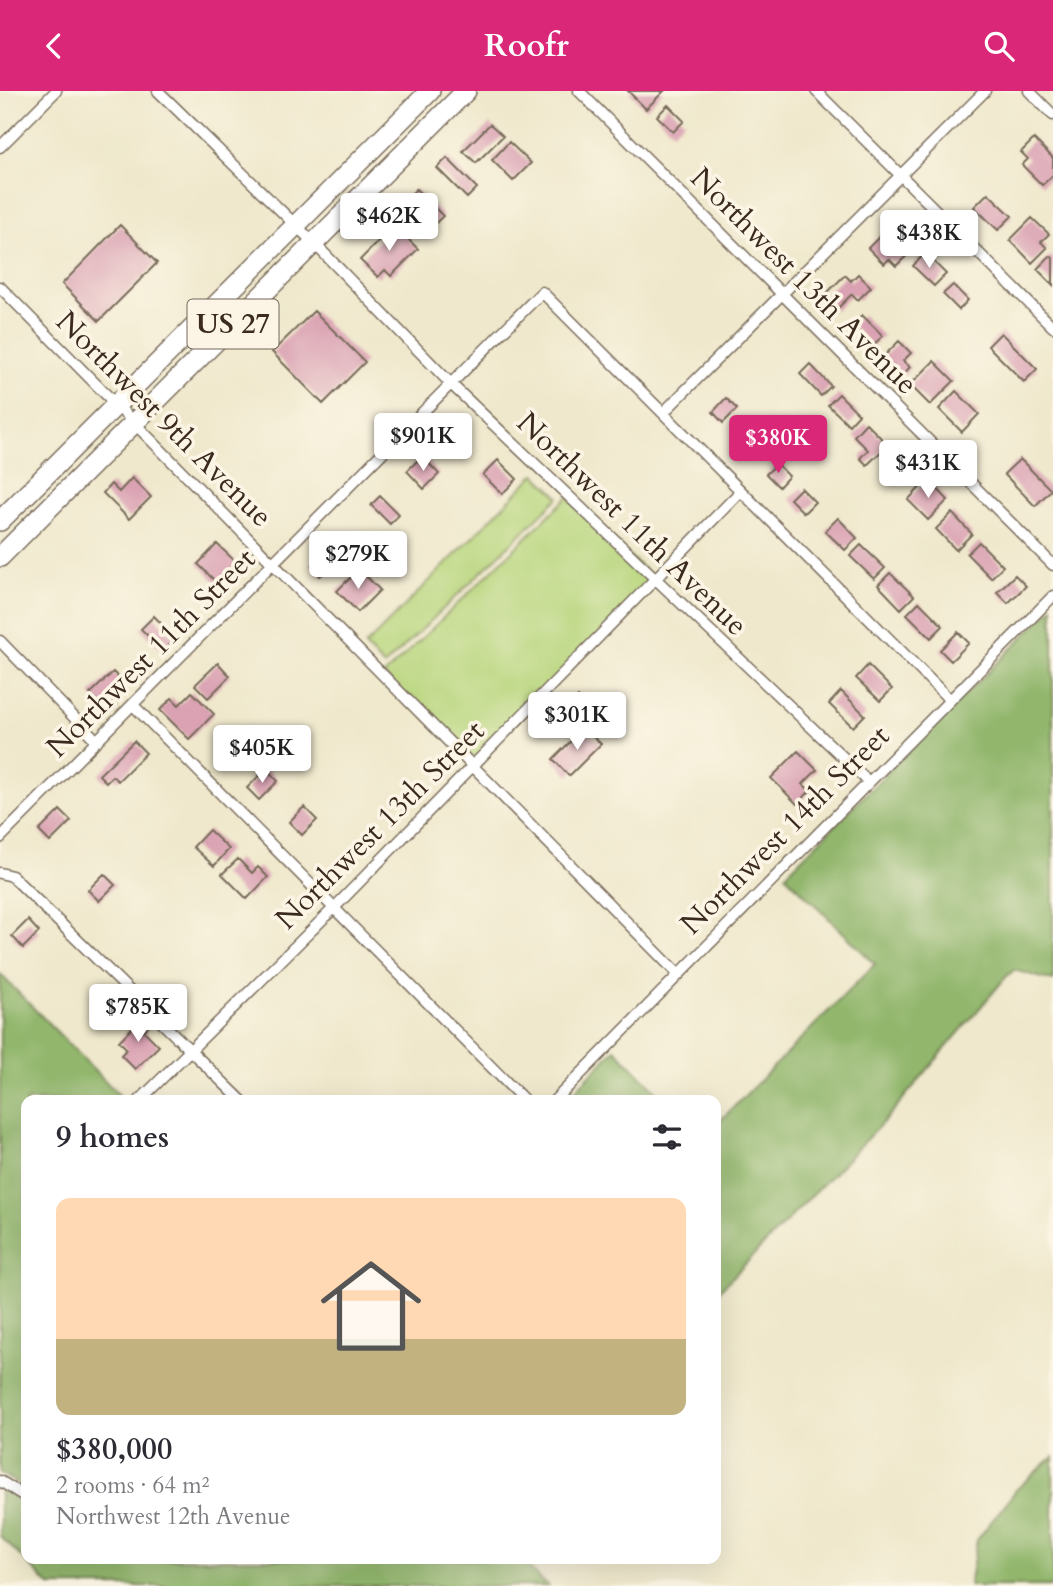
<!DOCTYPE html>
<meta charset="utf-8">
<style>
body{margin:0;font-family:Cardo,serif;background:#f7f7f7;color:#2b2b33;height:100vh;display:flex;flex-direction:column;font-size:26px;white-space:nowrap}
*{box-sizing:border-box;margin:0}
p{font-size:23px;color:#7c7c81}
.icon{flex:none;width:38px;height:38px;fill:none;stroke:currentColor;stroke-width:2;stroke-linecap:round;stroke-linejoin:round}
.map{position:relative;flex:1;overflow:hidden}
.sheet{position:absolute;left:21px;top:1004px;width:700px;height:469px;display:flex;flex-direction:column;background:#fff;border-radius:14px;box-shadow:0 7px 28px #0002}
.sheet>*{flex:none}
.price{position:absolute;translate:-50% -60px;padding:0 16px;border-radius:7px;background:#fff;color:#222;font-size:23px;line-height:46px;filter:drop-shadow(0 2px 4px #0008)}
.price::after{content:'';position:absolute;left:50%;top:42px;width:21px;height:16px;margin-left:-10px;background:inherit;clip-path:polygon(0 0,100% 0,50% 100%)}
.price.selected{background:#db2777;color:#fff}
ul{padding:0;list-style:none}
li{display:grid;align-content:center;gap:14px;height:371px;padding:0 35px}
li span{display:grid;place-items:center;height:217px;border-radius:14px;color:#555}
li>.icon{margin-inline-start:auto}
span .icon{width:126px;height:126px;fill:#fffc;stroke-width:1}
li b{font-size:30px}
h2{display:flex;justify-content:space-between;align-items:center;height:84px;padding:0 35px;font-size:30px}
header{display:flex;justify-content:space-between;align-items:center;height:91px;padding:0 35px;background:#db2777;color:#fff;font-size:32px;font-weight:600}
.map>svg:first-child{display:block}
</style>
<header><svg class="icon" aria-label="back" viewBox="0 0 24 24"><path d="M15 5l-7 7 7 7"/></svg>Roofr<svg class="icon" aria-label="search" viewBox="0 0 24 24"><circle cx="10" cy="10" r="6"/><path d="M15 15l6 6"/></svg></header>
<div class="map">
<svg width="1053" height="1495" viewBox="0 0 1053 1495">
<rect width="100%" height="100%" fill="#fcf5e5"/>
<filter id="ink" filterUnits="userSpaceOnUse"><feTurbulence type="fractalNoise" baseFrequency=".0143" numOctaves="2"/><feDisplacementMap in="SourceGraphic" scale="14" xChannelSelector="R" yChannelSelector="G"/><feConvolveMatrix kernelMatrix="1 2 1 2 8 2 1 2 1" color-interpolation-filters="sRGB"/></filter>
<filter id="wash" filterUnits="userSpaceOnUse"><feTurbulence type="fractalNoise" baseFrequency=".00686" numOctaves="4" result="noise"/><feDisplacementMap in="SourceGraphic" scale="28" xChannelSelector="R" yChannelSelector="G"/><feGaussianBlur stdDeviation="1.57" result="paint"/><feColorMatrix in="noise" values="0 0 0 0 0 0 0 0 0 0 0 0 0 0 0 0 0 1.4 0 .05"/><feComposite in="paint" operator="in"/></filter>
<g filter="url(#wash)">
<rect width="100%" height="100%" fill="#efe8cc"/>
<path fill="#b7d57c" stroke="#79804d" stroke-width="2" d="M535 383 559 406 384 575 365 555Z
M568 406 654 488 474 675 384 584Z"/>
<path fill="#91b66c" stroke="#667045" stroke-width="2" d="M1053 516V890L1014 879 1006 886 886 1028 716 1203V1034L875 873 785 784Z
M0 883 125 1010H26V1398L0 1382Z
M615 958 666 1010H565Z
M1053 1366V1495H969L977 1449 1017 1398Z
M0 1398 26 1413V1468H519L548 1495H50L0 1445Z"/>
<g id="blocks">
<path fill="#daa2b3" d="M628 0H664L646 18Z
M668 14 684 30 673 41 657 25Z
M490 33 503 45 476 72 463 60Z
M1034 48 1053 67V84L1042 94 1022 74 1028 68 1021 61Z
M509 51 531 72 513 90 492 69Z
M447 67 477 97 467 107 437 77Z
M416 98 443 125 421 146 395 120Z
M988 102 1012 125 998 139 974 116Z
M1032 127 1049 143 1041 151 1047 157 1032 172 1010 149Z
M120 134 157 172 99 230 62 193Z
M394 134 418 158 391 185 385 179 378 186 360 169Z
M910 134 924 148 896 175 889 168 884 173 868 157 890 135 899 144Z
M925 162 946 183 934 195 913 175Z
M1050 165 1053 167V194L1037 178Z
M858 183 871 196 858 209 852 203 836 219 823 206 845 184 851 190Z
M953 194 968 209 959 219 943 203Z
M314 220 365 271 323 313 272 261Z
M862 224 883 245 872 255 852 234Z
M1001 242 1037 278 1024 291 988 255Z
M899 250 911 262 903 270 910 276 902 285 883 266Z
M934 270 954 290 930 314 910 294Z
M810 273 831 295 821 305 800 283Z
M956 300 979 323 962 341 939 318Z
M839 303 859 323 849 334 828 314Z
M726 307 737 318 723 332 713 321Z
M866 332 888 354 867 374 860 367 868 359 854 345Z
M454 334 470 350 455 365 439 348Z
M744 339 760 355 748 366 733 350Z
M900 364 921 385 912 394 905 387 898 394 885 380Z
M422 365 439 383 424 398 407 380Z
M1020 368 1051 399 1035 415 1004 383Z
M498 369 517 388 502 403 483 384Z
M777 373 789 385 779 396 766 383Z
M132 387 151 406 129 428 103 402 111 393 119 401Z
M928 388 948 409 928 429 908 409Z
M801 397 815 411 804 422 790 408Z
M380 405 399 424 390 433 371 414Z
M952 422 972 443 956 459 936 438Z
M838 427 857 447 845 459 825 440Z
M343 451 351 462 320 485 312 474Z
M979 451 1003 475 991 487 967 463Z
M217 453 238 473 218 493 198 473Z
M861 454 885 477 874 488 850 465Z
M359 478 380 499 358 521 337 500Z
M890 482 914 505 901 518 878 494Z
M1015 484 1026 495 1008 512 997 501Z
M919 511 943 535 931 547 907 523Z
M154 525 176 548 163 560 141 538Z
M958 541 969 552 951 570 940 559Z
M218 572 230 585 208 607 195 594Z
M868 574 892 598 880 610 856 587Z
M113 581 125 593 110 608 117 614 109 622 90 603Z
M841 600 865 624 853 636 829 613Z
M192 601 214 623 189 648 160 619 172 607 179 614Z
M578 606 596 624 586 634 568 616Z
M584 637 601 653 569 685 553 668Z
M134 650 146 662 118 690 112 685 106 691 99 684Z
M798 660 817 679 803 693 810 700 797 713 771 687Z
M266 678 278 690 259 709 247 697Z
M304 716 317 729 302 744 289 731Z
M60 719 71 730 50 751 39 740Z
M209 739 229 758 214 775 193 756Z
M238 768 252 782 258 776 268 786 247 808 222 783Z
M104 783 115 794 99 810 88 799Z
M28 829 39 841 23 857 12 845Z
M144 925 151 933 144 940 159 955 135 978 121 964 127 958 119 950Z"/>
</g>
</g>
<g filter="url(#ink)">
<use href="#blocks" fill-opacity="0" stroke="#7a6c5b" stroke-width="2"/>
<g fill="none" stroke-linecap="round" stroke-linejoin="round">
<defs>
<path id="street" d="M158 0 314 152 452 294 868 690
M579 0 1053 474
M816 0 1053 236
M1029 0 1053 24
M0 56 56 0
M0 196 677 882
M663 322 985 0
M0 550 97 650
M134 615 525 1010
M0 747 542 201 949 608
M0 782 12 785 242 1010
M139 1010 335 816 741 400
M554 1010 1053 505
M0 1390 26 1406"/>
<path id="highway" d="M0 430 430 0
M0 466 466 0"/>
</defs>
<use href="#street" stroke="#7a6c5b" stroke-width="13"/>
<use href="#highway" stroke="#7a6c5b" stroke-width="22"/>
<use href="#street" stroke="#fff" stroke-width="10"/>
<use href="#highway" stroke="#fff" stroke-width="19"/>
</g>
</g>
<g text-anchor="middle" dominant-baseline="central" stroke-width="7" stroke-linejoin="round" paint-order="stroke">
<rect fill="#fcf5e5" stroke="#75675a" stroke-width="2" x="187.5" y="208.5" width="91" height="49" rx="5"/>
<g font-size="28" font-weight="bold" fill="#3b2a1e">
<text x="233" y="233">US 27</text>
</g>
<g font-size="30" fill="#3b2a1e" stroke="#fcf5e5">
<text transform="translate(804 190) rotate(45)">Northwest 13th Avenue</text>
<text transform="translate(164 328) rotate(45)">Northwest 9th Avenue</text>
<text transform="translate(632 433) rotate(44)">Northwest 11th Avenue</text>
<text transform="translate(151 562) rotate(-45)">Northwest 11th Street</text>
<text transform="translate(380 734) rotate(-45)">Northwest 13th Street</text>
<text transform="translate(785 739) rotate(-45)">Northwest 14th Street</text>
</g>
</g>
</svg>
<b class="price" style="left:389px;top:162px">$462K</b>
<b class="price" style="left:929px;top:179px">$438K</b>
<b class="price" style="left:423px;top:382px">$901K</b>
<b class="price selected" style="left:778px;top:384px">$380K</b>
<b class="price" style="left:928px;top:409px">$431K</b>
<b class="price" style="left:358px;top:500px">$279K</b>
<b class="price" style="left:577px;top:661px">$301K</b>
<b class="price" style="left:262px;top:694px">$405K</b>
<b class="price" style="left:138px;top:953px">$785K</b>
<section class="sheet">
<h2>9 homes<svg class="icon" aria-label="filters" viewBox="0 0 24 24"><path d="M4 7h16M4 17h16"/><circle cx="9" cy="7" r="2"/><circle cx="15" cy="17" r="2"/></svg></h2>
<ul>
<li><span style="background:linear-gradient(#ffd9b3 65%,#c2b280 0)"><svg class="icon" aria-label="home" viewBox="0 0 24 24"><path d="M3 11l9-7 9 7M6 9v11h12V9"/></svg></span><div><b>$380,000</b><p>2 rooms · 64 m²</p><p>Northwest 12th Avenue</p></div></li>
</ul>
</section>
</div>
